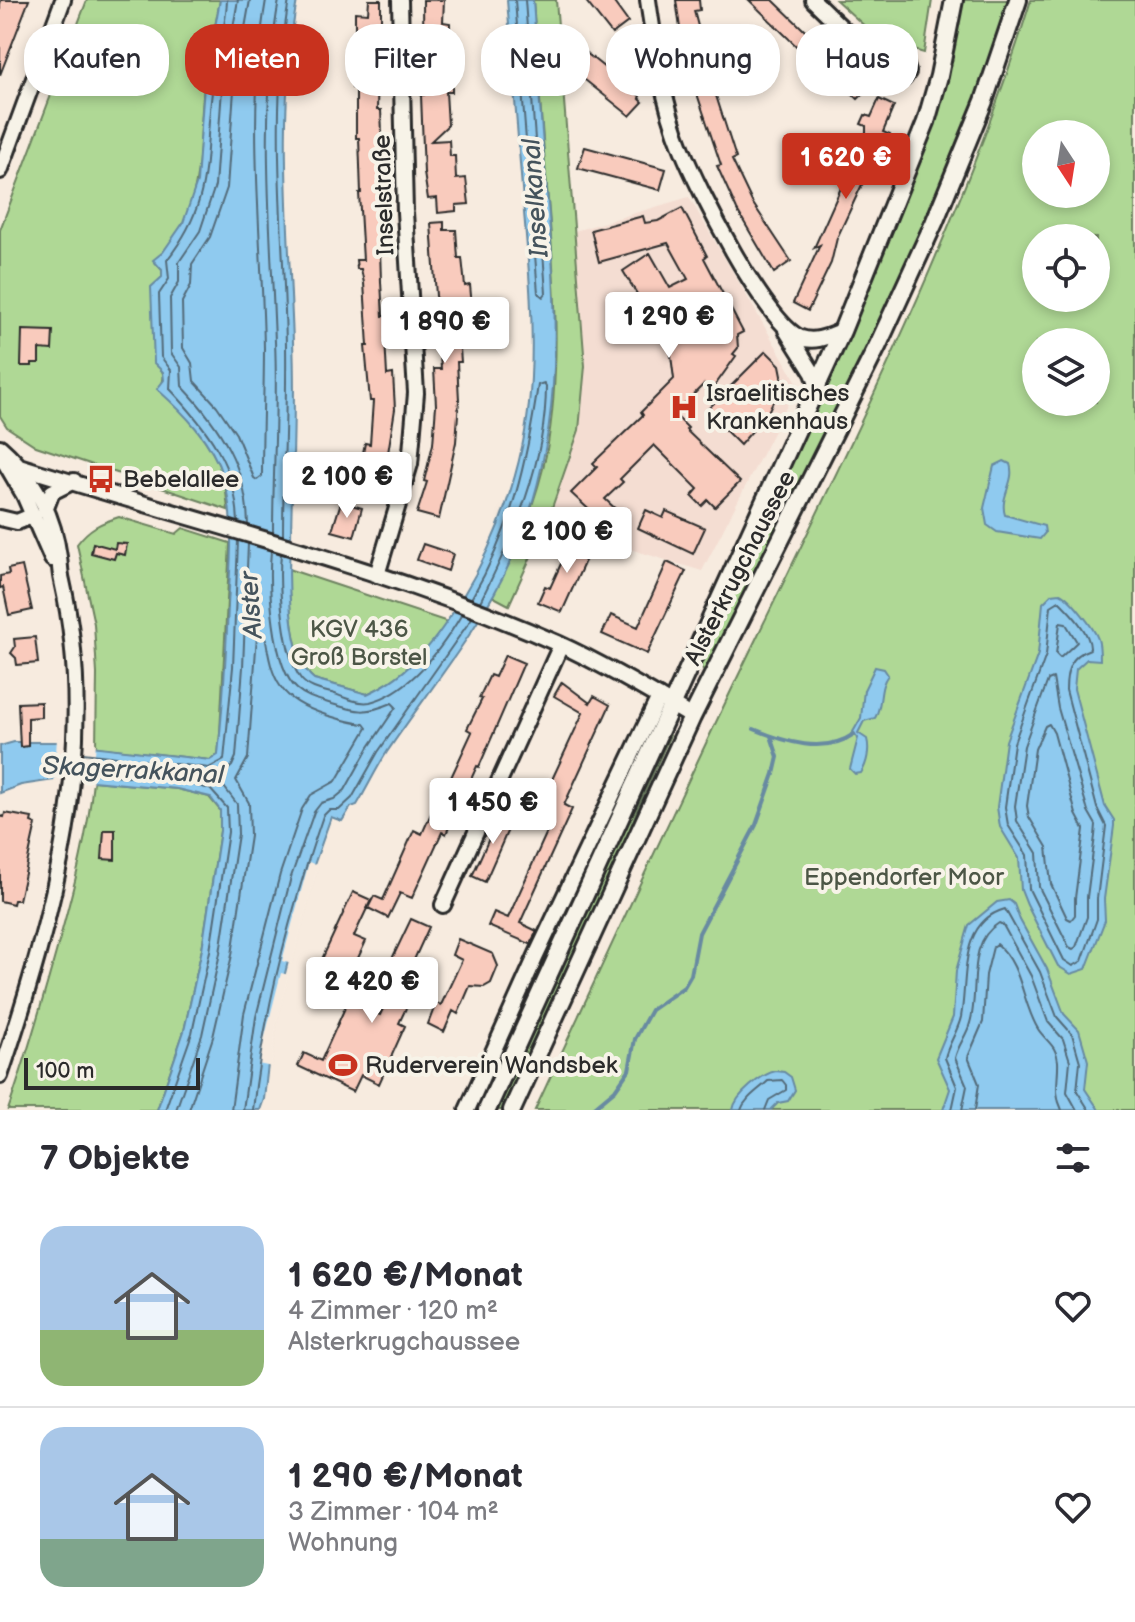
<!DOCTYPE html>
<html lang="de">
<meta charset="utf-8">
<style>
body{margin:0;font-family:"Balsamiq Sans",sans-serif;background:#f2f2f3;color:#2b2b33;height:100vh;display:flex;flex-direction:column;font-size:30px;white-space:nowrap}
*{box-sizing:border-box;margin:0}
p{font-size:26px;color:#7c7c81}
.icon{flex:none;width:44px;height:44px;fill:none;stroke:currentColor;stroke-width:2;stroke-linecap:round;stroke-linejoin:round}
.map{position:relative;height:1110px;overflow:hidden}
.panel{display:flex;flex-direction:column;background:#fff;flex:1}
.panel>*{flex:none}
.top-card{position:absolute;left:24px;top:24px;width:1088px;height:72px;display:flex;gap:16px}
.needle{width:52px;rotate:168deg}
.tools{position:absolute;left:1022px;top:120px;display:grid;gap:16px}
.tools a{display:grid;place-items:center;width:88px;height:88px;border-radius:50%;background:#fff;box-shadow:0 4px 12px #0003;font-size:40px}
.scale{position:absolute;left:24px;bottom:20px;width:176px;box-sizing:border-box;padding-left:8px;border:4px solid #2b2b2b;border-top:0;font-size:22px;line-height:28px;white-space:nowrap;color:#2b2b2b;-webkit-text-stroke:6px #f7f3e8;paint-order:stroke}
.price{position:absolute;translate:-50% -68px;padding:0 18px;border-radius:8px;background:#fff;color:#222;font-size:26px;line-height:52px;filter:drop-shadow(0 2px 4px #0008)}
.price::after{content:'';position:absolute;left:50%;top:48px;width:24px;height:18px;margin-left:-12px;background:inherit;clip-path:polygon(0 0,100% 0,50% 100%)}
.price.selected{background:#c8321e;color:#fff}
ul{padding:0;list-style:none}
li{display:flex;align-items:center;gap:24px;height:200px;padding:0 40px}
li+li{border-top:2px solid #e1e1e2}
li span{display:grid;place-items:center;flex:none;width:224px;height:160px;border-radius:24px;color:#555}
li>.icon{margin-inline-start:auto}
span .icon{width:96px;height:96px;fill:#fffc;stroke-width:1}
li b{font-size:34px}
h2{display:flex;justify-content:space-between;align-items:center;height:96px;padding:0 40px;font-size:34px}
.pill{padding:0 28px;border-radius:32px;background:#fff;box-shadow:0 4px 12px #0003;font-size:28px;line-height:72px}
.pill.selected{background:#c8321e;color:#fff}
.map>svg:first-child{display:block}
</style>
<div class="map">
<svg width="1135" height="1110" viewBox="0 0 1135 1110">
<rect width="100%" height="100%" fill="#f7ebdf"/>
<filter id="ink" filterUnits="userSpaceOnUse"><feTurbulence type="fractalNoise" baseFrequency=".0125" numOctaves="2"/><feDisplacementMap in="SourceGraphic" scale="16" xChannelSelector="R" yChannelSelector="G"/><feConvolveMatrix kernelMatrix="1 2 1 2 8 2 1 2 1" color-interpolation-filters="sRGB"/></filter>
<g filter="url(#ink)">
<path fill="#f4ddd2" d="M689 197 798 384 702 571 620 546 548 519 579 430 585 366 575 231Z"/>
<path fill="#afd895" stroke="#6d8260" stroke-width="2" fill-rule="evenodd" d="M87 0H220C215 29 208 57 204 86 197 145 207 220 154 261L162 270V277L157 284 159 366C164 373 165 378 161 386 184 414 214 443 224 479 226 489 227 500 228 510L36 446 7 427 0 416V230Z
M533 0H556L585 366 579 430 548 519 509 605 492 596C515 552 536 504 546 455 563 363 554 268 546 176 541 117 537 59 533 0Z
M836 0H932L924 53 880 40Z
M961 0H1010C964 141 906 278 840 411 796 498 749 583 707 671L698 667 831 374 917 168 928 137Z
M1031 0H1135V1110H535C608 953 680 795 756 639 857 431 963 222 1031 0ZM1036 134H1096V194H1036ZM1036 238H1096V298H1036ZM1036 342H1096V402H1036Z
M119 517 176 534 183 528 230 543 220 733 218 755 210 760 96 747 97 674 94 624 77 544C89 528 100 523 119 517Z
M288 569 448 622C425 655 405 677 367 694L314 679C291 662 289 597 288 569Z
M668 732 670 735 638 807 613 877 506 1110H495Z
M648 734 655 736 481 1110H474Z
M93 781 177 789 209 797 220 810V831L202 949 184 1031 157 1110H8C28 1053 44 996 60 938 74 886 88 835 93 781Z"/>
<path fill="#8fcaef" stroke="#678aa1" stroke-width="2" d="M220 0H297C277 113 289 228 293 342 296 406 292 472 291 537 287 569 287 659 314 679L367 694C412 674 438 638 463 596 502 532 528 452 531 377 534 318 528 259 523 201 518 134 512 67 507 0H533C537 57 540 113 545 170 557 303 568 433 512 558 480 630 430 688 387 752 376 769 367 788 357 805L351 807 342 821 331 817 308 882 273 1021 264 1099 260 1110H157L184 1031 202 949 220 831V810L210 797 177 789 93 781 54 780 21 785 0 793V746L14 742H57L210 760 218 755C223 705 226 656 228 606 230 565 236 517 223 477 212 441 184 413 157 389L164 380 163 372 154 363 151 287 162 277V270L153 260 163 252 183 223 197 182 204 86Z
M1004 461 1010 464C1016 482 999 496 1005 515L1044 526 1045 533 1040 539 997 532 987 525 984 508 994 466Z
M1060 593C1070 597 1094 628 1098 639 1100 645 1100 654 1100 660L1087 659 1076 669 1074 689 1105 806 1114 820V826L1104 899 1105 920 1086 969 1071 974 1058 966 1027 905 1021 890 1019 858 1000 827 997 807 1006 741 1038 654 1043 603 1052 594Z
M875 667 884 669 888 675C878 688 883 704 875 718L864 721 858 733 867 739C870 750 867 764 861 773L855 774 850 769 858 738 853 732 861 718 864 690Z
M1009 900 1014 904 1020 920 1047 969 1064 1014 1079 1030 1088 1061 1085 1089 1099 1110H943L950 1089 936 1058 953 1017 956 971 969 925 997 902Z
M776 1071 784 1072 791 1077 795 1090 788 1101 778 1103 771 1110H733C735 1095 762 1074 776 1071Z"/>
<path fill="#f7ebdf" d="M57 738 96 743 92 785 54 783Z
M309 862 318 866 292 964 282 961Z
M281 973 289 975 277 1022 272 1067 258 1064Z"/>
<g fill="none" stroke-linecap="round" stroke-linejoin="round">
<path stroke="#536b79" stroke-width="2" d="M227 0C226 28 217 57 213 85 202 157 216 198 167 260L169 279 159 294 161 357 171 370 170 389C207 428 236 466 238 522
M238 0 222 89 215 186 200 231 179 262V282L170 298 171 353 181 367 182 386C220 426 247 468 248 525
M250 0 234 90 227 188 210 237 192 264 191 285 182 302 183 348 192 363 194 381 217 406 236 434 254 478 257 480 262 476C262 434 264 391 264 348 262 231 246 116 266 0
M515 0 538 293 543 297 546 293 525 0
M273 532C273 469 278 405 275 342 271 228 259 113 279 0
M283 535C283 472 287 409 286 346 284 231 269 115 289 0
M281 554C278 584 283 655 301 679 309 689 324 691 335 694 345 698 359 704 370 702 411 692 442 648 462 614
M471 599C511 532 527 461 538 385L544 383 546 386C546 462 514 535 480 602
M1059 601C1070 612 1091 633 1090 649 1070 656 1066 670 1066 690L1097 808 1106 826 1097 899V919L1082 961 1073 966 1064 960 1029 889 1027 855 1008 825 1005 807 1014 743 1046 655 1051 606Z
M1060 623 1066 624 1077 642 1060 658 1056 654Z
M1053 678 1058 708 1088 811 1096 825 1095 836 1087 897V917L1076 947 1073 949 1069 947 1039 887 1037 853 1017 821 1015 806 1024 746 1048 680Z
M1049 724 1054 733 1076 814 1084 829 1075 898V915L1071 920 1067 918 1051 884 1047 847 1029 817 1027 806 1035 749 1045 726Z
M83 753 209 768 224 760 233 667 238 541
M82 772 177 781 210 789 227 808 228 832 210 951 192 1033 165 1110
M176 1110 202 1035 220 953 238 834 237 804 218 779 232 766 236 757 243 667 248 544
M189 1110 213 1037 232 955 250 836 249 803 236 780 248 758 257 635 261 631 265 634C272 682 279 699 326 715 339 719 351 723 364 724L367 728 336 781 311 795 302 809 280 874 244 1014 231 1110
M243 1110 256 1017 291 877 314 812 321 803 334 799 345 790 369 747 396 707 392 703C366 714 358 712 332 704 320 700 307 698 297 689 272 667 268 583 271 551
M253 1110C264 1010 290 911 323 816L329 810H339L352 798 378 752 472 618
M741 1110C745 1098 759 1090 768 1081L782 1080 786 1085V1090L769 1100 765 1110
M952 1110 957 1087 945 1058C948 1044 958 1031 961 1017 968 980 958 922 1005 909L1040 972 1057 1017 1072 1034 1080 1062 1077 1091 1089 1110
M962 1110 967 1086 955 1058C958 1045 967 1035 970 1023 980 991 965 943 999 923L1003 925 1031 976 1048 1022 1063 1039 1070 1061 1067 1092 1077 1110
M975 1110 979 1084 968 1057 983 1022 986 975 993 947 997 944C1022 964 1022 1003 1038 1029 1045 1040 1057 1046 1058 1061 1059 1079 1053 1092 1062 1110"/>
<path stroke="#678aa1" stroke-width="4" d="M754 729C785 742 824 755 854 734
M591 1110 615 1090 629 1070 635 1039 651 1010 684 987 691 975 699 933 756 825 774 774 778 757 771 736"/>
</g>
<path fill="#f9cbbd" stroke="#2b2b2b" stroke-width="2" d="M1 0H29L0 75V4Z
M369 0H381V36H355V12L368 13Z
M423 0H444L443 22 450 23V32H443L441 49 440 71H452V92H446L448 125 431 141 449 140 450 156H455L456 179 466 178 469 204 456 205V211L438 213 437 198 428 199 424 173 421 95H424Z
M585 0H612L628 22 612 34Z
M676 0H699L700 10 694 11 704 49 699 50 706 82 711 80 736 158 732 160 752 202 791 261 774 273 737 210 717 166 721 165 694 85 690 87 679 35H681Z
M749 0H773L833 58 836 54 870 87 858 99 824 66 821 70Z
M585 52 640 96 639 98 643 102 630 116 570 68Z
M352 57 368 58 367 68H378L377 110H381L387 249H380L381 282 383 316H386L388 337 385 338 387 375 393 374 395 409 385 472 379 497 376 496 375 500 358 495 368 454 363 453 365 443 370 444 373 401H370L365 346H368L364 283 361 269H357L356 260H363L359 193H361L359 138H356V88H352Z
M879 99 894 106 883 132 890 135 880 158 878 157 874 165 872 164 858 193 837 238 831 263 808 311 793 303 820 245 814 248 866 132V126L861 124 865 115 871 117Z
M585 147 666 169 660 190 578 168Z
M682 208 707 256 704 258 743 332 737 335 738 348 733 354 736 356 711 391 704 384 674 414 688 428 686 430 740 482 715 507 708 500 702 506 692 496 698 489 654 445 620 479 623 482 605 499 623 516 611 530 571 493 597 467 593 463 643 415 641 412 674 379 670 348 623 271 650 253 670 288 688 279 668 243 599 262 591 230 643 216 645 223 658 221Z
M444 222V230H456L458 258H462L465 286 470 285 472 307 457 308 461 362H457L459 400 456 442 439 519 417 513 427 482 424 481 433 444 436 405 434 369H441L431 223Z
M22 330 53 331 52 350 39 349V363H32V366H21Z
M766 351 780 365 782 375 779 389 767 414 740 445 706 411Z
M341 502 362 508 354 537 332 531Z
M646 510 663 518 666 511 705 528 693 554 638 528Z
M574 535 593 543 562 612 538 602 545 586 550 588Z
M93 543 115 549 116 543 127 544 125 555 116 553 114 559 91 553Z
M423 544 453 554 448 571 417 560Z
M667 562 686 571 647 654 602 634 611 615 638 627Z
M22 566 32 610 9 615 3 587 0 588V576L9 574 8 569Z
M35 637 38 663 17 665 16 658 11 653 15 647 14 639Z
M505 655 524 663 479 767 477 766 446 834 442 832 412 898 400 893 388 918 368 908 374 896 383 900 414 830 422 834 433 809 436 810 472 732 467 729 482 699 479 698 490 675 495 677Z
M562 682 590 703 594 696 610 705 564 805 572 809 520 923 537 931 530 944 488 926 494 912 508 918 551 823 542 819 555 791 548 788 583 713 554 696Z
M41 702V717L28 718V746L20 747 18 703Z
M502 810 514 816 485 882 472 876Z
M5 813 32 818 31 822 36 824 19 900H14L13 904 0 901V816L4 817Z
M104 830H115V860L102 859Z
M353 892 371 900 354 936 366 941 345 986 316 972Z
M411 919 429 927 413 962 425 968 399 1023 405 1026 379 1084 361 1075 353 1092 298 1066 304 1053 321 1061 348 1001 380 1015 402 969 390 963Z
M458 939 493 954 498 966 491 983 484 987 470 986 458 1014 453 1011 444 1032 428 1024 436 1003 441 1005 462 960 452 955Z"/>
<g fill="none" stroke-linecap="round" stroke-linejoin="round">
<defs>
<path id="minor" d="M648 0C655 49 663 103 682 149 697 187 766 325 801 338 816 343 829 336 842 331
M813 0 875 60
M875 60 905 63 908 72 904 78 895 80 887 75Z
M0 171 63 0
M786 330 813 373 818 387
M0 447C33 476 53 512 59 557 60 565 60 573 62 581 100 748 53 918 0 1076
M3 459 24 495 52 559
M0 460C187 520 379 564 559 644 605 665 649 691 692 717
M46 508 52 492 74 481
M0 518 17 522 34 515
M377 575 410 464 416 393 405 212 400 0
M443 905 561 645
M467 1110 536 956 659 697"/>
<path id="major" d="M487 1110 842 331 926 122 939 76 954 0
M512 1110 692 717 878 345 934 223 984 101 1018 0"/>
</defs>
<use href="#minor" stroke="#2b2b2b" stroke-width="20"/>
<use href="#major" stroke="#2b2b2b" stroke-width="22"/>
<use href="#minor" stroke="#f7f3e8" stroke-width="14"/>
<use href="#major" stroke="#f7f3e8" stroke-width="16"/>
</g>
</g>
<defs>
<symbol id="hospital-bare" viewBox="-9 -9 18 18"><path d="M-5-5h3v3.5h4V-5h3V5h-3V1.5h-4V5h-3Z" fill="#c8321e" stroke="#f7f3e8" stroke-width="2.5" paint-order="stroke"/></symbol>
<symbol id="bus-bare" viewBox="-9 -9 18 18"><path d="M-5-6H5V4H4V6H2V4H-2V6H-4V4H-5ZM-3.5-4V0h7V-4ZM-3.5 1.2v1.5H-2V1.2ZM2 1.2v1.5H3.5V1.2Z" fill="#c8321e" stroke="#f7f3e8" stroke-width="2.5" paint-order="stroke"/></symbol>
<symbol id="stadium-bare" viewBox="-9 -9 18 18"><path d="M0-5a6.5 5 0 1 0 0 10a6.5 5 0 1 0 0-10ZM-3.5-1.8h7v3.6h-7Z" fill="#c8321e" stroke="#f7f3e8" stroke-width="2.5" paint-order="stroke"/></symbol>
</defs>
<g fill-rule="evenodd">
<use href="#hospital-bare" x="664" y="387" width="40" height="40"/>
<use href="#bus-bare" x="81" y="459" width="40" height="40"/>
<use href="#stadium-bare" x="323" y="1045" width="40" height="40"/>
</g>
<g text-anchor="middle" dominant-baseline="central" stroke-width="8" stroke-linejoin="round" paint-order="stroke">
<g font-size="24" fill="#2b2b2b" stroke="#f7f3e8">
<text transform="translate(384 195) rotate(-92)">Inselstraße</text>
<text transform="translate(740 568) rotate(-63)">Alsterkrugchaussee</text>
</g>
<g font-size="24" fill="#2b2b2b" stroke="#f7f3e8" text-anchor="start">
<text x="706" y="393">Israelitisches<tspan x="706" dy="28">Krankenhaus</tspan></text>
<text x="123" y="479">Bebelallee</text>
<text x="365" y="1065">Ruderverein Wandsbek</text>
</g>
<g font-size="24" fill="#4c5646" stroke="#f7f3e8">
<text x="359" y="629">KGV 436<tspan x="359" dy="28">Groß Borstel</tspan></text>
<text x="904" y="877">Eppendorfer Moor</text>
</g>
<g font-size="26" font-style="italic" fill="#44535c" stroke="#f7f3e8">
<text transform="translate(536 198) rotate(-94)">Inselkanal</text>
<text transform="translate(252 605) rotate(-94)">Alster</text>
<text transform="translate(133 771) rotate(3)">Skagerrakkanal</text>
</g>
</g>
</svg>
<div class="tools">
<a><svg class="needle" viewBox="-14 -14 28 28"><path d="M0-13l5 13h-10z" fill="#e53935"/><path d="M0 13l5-13h-10z" fill="#7c7c81"/></svg></a>
<a><svg class="icon" aria-label="locate" viewBox="0 0 24 24"><circle cx="12" cy="12" r="6"/><path d="M12 2v4M12 18v4M2 12h4M18 12h4"/></svg></a>
<a><svg class="icon" aria-label="layers" viewBox="0 0 24 24"><path d="M12 4l9 5-9 5-9-5zM3 14l9 5 9-5"/></svg></a>
</div>
<div class="scale">100 m</div>
<b class="price selected" style="left:846px;top:201px">1 620 €</b>
<b class="price" style="left:669px;top:360px">1 290 €</b>
<b class="price" style="left:445px;top:365px">1 890 €</b>
<b class="price" style="left:347px;top:520px">2 100 €</b>
<b class="price" style="left:567px;top:575px">2 100 €</b>
<b class="price" style="left:493px;top:846px">1 450 €</b>
<b class="price" style="left:372px;top:1025px">2 420 €</b>
<div class="top-card">
<a class="pill">Kaufen</a>
<a class="pill selected">Mieten</a>
<a class="pill">Filter</a>
<a class="pill">Neu</a>
<a class="pill">Wohnung</a>
<a class="pill">Haus</a>
</div>
</div>
<section class="panel">
<h2>7 Objekte<svg class="icon" aria-label="filters" viewBox="0 0 24 24"><path d="M4 7h16M4 17h16"/><circle cx="9" cy="7" r="2"/><circle cx="15" cy="17" r="2"/></svg></h2>
<ul>
<li><span style="background:linear-gradient(#a9c7e8 65%,#8fb573 0)"><svg class="icon" aria-label="home" viewBox="0 0 24 24"><path d="M3 11l9-7 9 7M6 9v11h12V9"/></svg></span><div><b>1 620 €/Monat</b><p>4 Zimmer · 120 m²</p><p>Alsterkrugchaussee</p></div><svg class="icon" aria-label="heart" viewBox="0 0 24 24"><path d="M12 20l-8-8c-3-5 5-10 8-4 3-6 11-1 8 4z"/></svg></li>
<li><span style="background:linear-gradient(#a9c7e8 70%,#7fa58c 0)"><svg class="icon" aria-label="home" viewBox="0 0 24 24"><path d="M3 11l9-7 9 7M6 9v11h12V9"/></svg></span><div><b>1 290 €/Monat</b><p>3 Zimmer · 104 m²</p><p>Wohnung</p></div><svg class="icon" aria-label="heart" viewBox="0 0 24 24"><path d="M12 20l-8-8c-3-5 5-10 8-4 3-6 11-1 8 4z"/></svg></li>
</ul>
</section>
